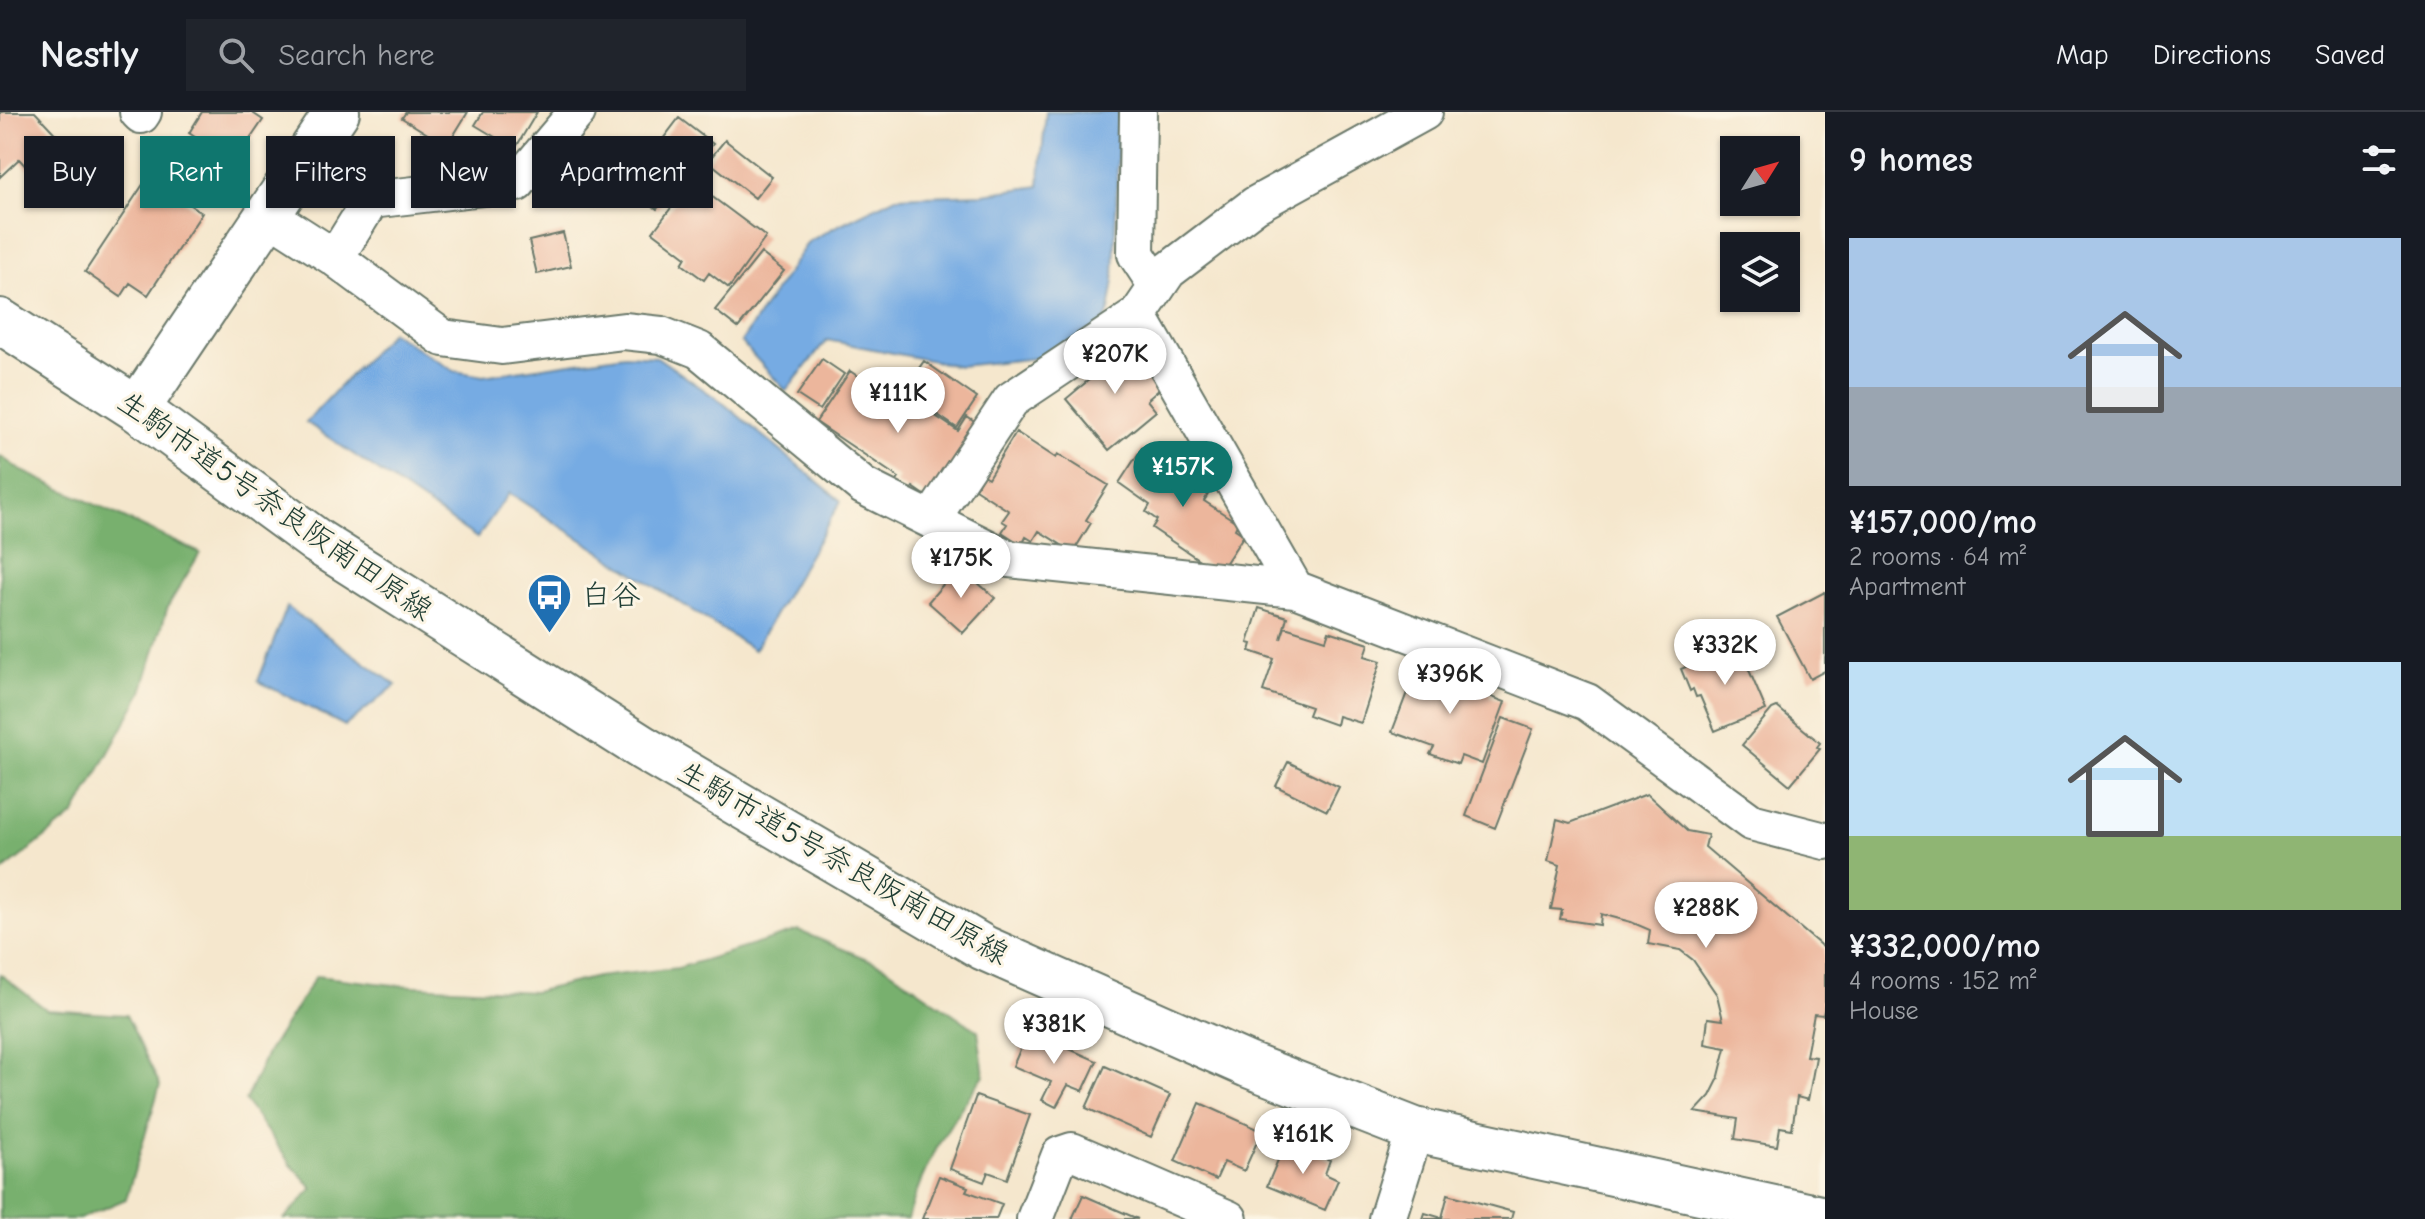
<!DOCTYPE html>
<meta charset="utf-8">
<style>
body{margin:0;font-family:"Comic Neue","Klee One",sans-serif;background:#20242c;color:#f1f3f6;height:100vh;display:flex;flex-direction:column;font-size:30px;white-space:nowrap}
*{box-sizing:border-box;margin:0}
p{font-size:26px;color:#9ea1a6}
.icon{flex:none;width:44px;height:44px;fill:none;stroke:currentColor;stroke-width:2;stroke-linecap:round;stroke-linejoin:round}
.map{position:relative;flex:1;overflow:hidden}
.drawer{display:flex;flex-direction:column;background:#171b24;width:600px}
.drawer>*{flex:none}
.top-card{position:absolute;left:24px;top:24px;width:760px;height:72px;display:flex;gap:16px}
.needle{width:52px;rotate:53deg}
.controls{position:absolute;left:1720px;top:24px;display:grid;gap:16px}
.controls a{display:grid;place-items:center;width:80px;height:80px;border-radius:0px;background:#171b24;box-shadow:0 2px 6px #0004;font-size:40px}
.price{position:absolute;translate:-50% -68px;padding:0 18px;border-radius:28px;background:#fff;color:#222;font-size:26px;line-height:52px;filter:drop-shadow(0 2px 4px #0008)}
.price::after{content:'';position:absolute;left:50%;top:48px;width:24px;height:18px;margin-left:-12px;background:inherit;clip-path:polygon(0 0,100% 0,50% 100%)}
.price.current{background:#0f766e;color:#fff}
ul{padding:0;list-style:none}
li{display:grid;align-content:center;gap:16px;height:424px;padding:0 24px}
li span{display:grid;place-items:center;height:248px;border-radius:0px;color:#555}
li>.icon{margin-inline-start:auto}
span .icon{width:144px;height:144px;fill:#fffc;stroke-width:1}
li b{font-size:34px}
h2{display:flex;justify-content:space-between;align-items:center;height:96px;padding:0 24px;font-size:34px}
.chip{padding:0 28px;border-radius:0px;background:#171b24;box-shadow:0 2px 6px #0004;font-size:28px;line-height:72px}
.chip.current{background:#0f766e;color:#fff}
header{display:flex;align-items:center;gap:48px;box-sizing:border-box;height:112px;padding:0 40px;background:#171b24;border-bottom:2px solid #363941}
header strong{font-size:38px}
nav{display:flex;gap:44px;margin-inline-start:auto;font-size:28px}
.search{width:560px;height:72px;background:#20242c;display:flex;align-items:center;gap:20px;box-sizing:border-box;padding:0 28px;border-radius:0px;color:#9ea1a6;font-size:30px}
main{display:flex;flex:1;min-height:0}
.map>svg:first-child{display:block}
</style>
<header>
<strong>Nestly</strong>
<div class="search"><svg class="icon" aria-label="search" viewBox="0 0 24 24"><circle cx="10" cy="10" r="6"/><path d="M15 15l6 6"/></svg>Search here</div>
<nav><a>Map</a><a>Directions</a><a>Saved</a></nav>
</header>
<main>
<div class="map">
<svg width="1825" height="1107" viewBox="0 0 1825 1107">
<rect width="100%" height="100%" fill="#fcf5e5"/>
<filter id="ink" filterUnits="userSpaceOnUse"><feTurbulence type="fractalNoise" baseFrequency=".0125" numOctaves="2"/><feDisplacementMap in="SourceGraphic" scale="16" xChannelSelector="R" yChannelSelector="G"/><feConvolveMatrix kernelMatrix="1 2 1 2 8 2 1 2 1" color-interpolation-filters="sRGB"/></filter>
<filter id="wash" filterUnits="userSpaceOnUse"><feTurbulence type="fractalNoise" baseFrequency=".006" numOctaves="4" result="noise"/><feDisplacementMap in="SourceGraphic" scale="32" xChannelSelector="R" yChannelSelector="G"/><feGaussianBlur stdDeviation="1.8" result="paint"/><feColorMatrix in="noise" values="0 0 0 0 0 0 0 0 0 0 0 0 0 0 0 0 0 1.4 0 .05"/><feComposite in="paint" operator="in"/></filter>
<g filter="url(#wash)">
<rect width="100%" height="100%" fill="#f5e7cd"/>
<path fill="#78b06e" stroke="#4c7651" stroke-width="2" d="M0 344 22 359 200 441 168 494 142 580 75 702 0 761Z
M799 819 884 854 978 919 984 963C952 1007 922 1053 908 1107H284L313 1076 292 1054 245 989 267 941 316 864 394 873 534 880 597 865 678 856Z
M0 862 47 898 126 903 160 973 126 1087 79 1107H0Z"/>
<path fill="#76abe3" stroke="#4a748c" stroke-width="2" d="M1046 0H1119L1114 168 1109 199 1097 225 1037 246 959 254 827 228 786 279 741 230 808 130 837 114 896 85 983 82 1039 74Z
M391 220 454 259 483 264 625 243 657 245 723 291 841 389 754 538 509 381 477 426 306 310Z
M287 495 396 573 345 614 258 569Z"/>
<g id="blocks">
<path fill="#ecb69c" d="M0 0H35L77 45 45 75 19 47 0 65Z
M202 0H251L263 8 236 48 231 45 226 54 210 44 214 38 189 21Z
M406 0H468L447 34 402 6Z
M483 0H537L515 37 475 13Z
M679 6 713 32 673 86 668 83 657 97 642 86 646 81 631 69Z
M725 28 772 65 755 86 708 49Z
M148 65 202 101 148 183 130 171 121 185 85 160Z
M691 69 766 125 729 176 709 161 704 168 682 152 686 145 653 120Z
M563 121 571 154 537 162 529 129Z
M761 141 784 159 738 216 715 198Z
M1122 229 1161 276 1147 288 1156 299 1109 338 1066 287 1091 266 1086 260Z
M822 247 844 262 820 298 797 283Z
M924 249 977 286 957 316 903 279Z
M850 259 900 293 903 289 912 295 916 291 958 319 967 305 983 316 932 388 913 375 910 380 896 371 899 366 816 310Z
M1016 320 1056 346 1058 342 1108 373 1086 408 1091 411 1073 440 1039 419 1033 429 1026 425 1022 433 1002 420 1007 412 1002 409 1009 399 975 377 983 363 988 366Z
M1142 336 1174 358 1179 350 1214 373 1204 389 1238 411 1235 417 1244 423 1219 461 1152 416 1157 408 1146 400 1150 393 1119 371Z
M959 454 995 486 963 521 928 490Z
M1825 480V559L1810 567 1777 505Z
M1259 496 1287 505 1281 527 1285 515 1326 528 1329 519 1369 532 1365 544 1381 549 1361 611 1338 604 1336 613 1308 603 1311 595 1263 579 1274 547 1250 539 1252 532 1248 531Z
M1738 532 1766 598 1715 619 1700 584 1696 585 1693 577 1690 579 1681 557Z
M1416 557 1452 570 1456 560 1492 574 1489 584 1505 590 1482 652 1461 644 1458 652 1430 642 1434 635 1392 620Z
M1777 595 1820 631 1817 635 1820 637 1790 673 1742 633 1772 597Z
M1503 606 1533 617 1495 716 1466 704Z
M1288 650 1339 675 1327 699 1276 674Z
M1647 682 1687 719 1708 723 1705 735 1825 837V893L1823 903 1814 902 1806 944 1816 945 1808 988 1797 985 1792 1017 1780 1015 1777 1034 1735 1027 1738 1007 1695 1000 1710 984 1718 968 1726 936 1705 932 1708 906 1723 908 1717 883 1693 848 1680 838 1648 832 1650 818 1631 810 1601 802 1600 813 1560 807 1562 798 1551 797 1560 753 1548 749 1557 707 1570 711Z
M1028 919 1097 949 1083 979 1068 973 1056 995 1042 988 1051 970 1013 954Z
M1105 954 1170 983 1151 1025 1086 996Z
M976 984 1030 1003 1007 1067 988 1060 984 1070 950 1057Z
M1200 991 1262 1019 1244 1059 1224 1050 1216 1068 1175 1049Z
M1286 1029 1330 1048 1325 1062 1338 1068 1325 1098 1267 1074Z
M939 1064 968 1075 966 1079 1002 1092 996 1107H922Z
M1448 1082 1513 1100 1511 1107H1423L1425 1101 1442 1106Z
M1083 1083 1138 1107H1072Z"/>
</g>
</g>
<g filter="url(#ink)">
<use href="#blocks" fill-opacity="0" stroke="#6a786a" stroke-width="2"/>
<g fill="none" stroke-linecap="round" stroke-linejoin="round">
<defs>
<path id="street" d="M138 0 141 3 143 0
M577 0 517 71 371 88 335 146 443 226 502 234 624 219 661 223 699 238 863 374 1009 447 1295 477 1587 590 1751 710 1825 729
M1138 0 1136 142 1157 174
M268 103 335 146
M1138 203 1168 159 1255 93 1424 0
M931 408 1011 288 1138 203 1295 477
M1035 1107 1060 1043 1072 1039 1229 1107
M1387 1107 1415 1018"/>
<path id="secondary" d="M0 209 137 297 318 430 643 636 984 836 1248 953 1415 1018 1825 1107
M137 297 337 0"/>
</defs>
<use href="#street" stroke="#6a786a" stroke-width="40"/>
<use href="#secondary" stroke="#6a786a" stroke-width="48"/>
<use href="#street" stroke="#fff" stroke-width="36"/>
<use href="#secondary" stroke="#fff" stroke-width="44"/>
</g>
</g>
<defs>
<symbol id="bus-pin" viewBox="-11 -11 22 30"><path d="M0 17L-7.5 6A9.5 9.5 0 1 1 7.5 6Z" fill="#1f6fb2" stroke="#fcf5e5"/><path d="M-5-6H5V4H4V6H2V4H-2V6H-4V4H-5ZM-3.5-4V0h7V-4ZM-3.5 1.2v1.5H-2V1.2ZM2 1.2v1.5H3.5V1.2Z" fill="#fff"/></symbol>
</defs>
<g fill-rule="evenodd">
<use href="#bus-pin" x="524" y="458" width="51" height="69"/>
</g>
<g text-anchor="middle" dominant-baseline="central" stroke-width="6" stroke-linejoin="round" paint-order="stroke">
<g font-size="30" fill="#1f3d34" stroke="#fcf5e5">
<text transform="translate(275 394) rotate(35)">生駒市道5号奈良阪南田原線</text>
<text transform="translate(843 751) rotate(30)">生駒市道5号奈良阪南田原線</text>
</g>
<g font-size="30" fill="#1f3d34" stroke="#fcf5e5" text-anchor="start">
<text x="581" y="483">白谷</text>
</g>
</g>
</svg>
<div class="controls">
<a><svg class="needle" viewBox="-14 -14 28 28"><path d="M0-13l5 13h-10z" fill="#e53935"/><path d="M0 13l5-13h-10z" fill="#9ea1a6"/></svg></a>
<a><svg class="icon" aria-label="layers" viewBox="0 0 24 24"><path d="M12 4l9 5-9 5-9-5zM3 14l9 5 9-5"/></svg></a>
</div>
<b class="price" style="left:1115px;top:284px">¥207K</b>
<b class="price" style="left:898px;top:323px">¥111K</b>
<b class="price current" style="left:1183px;top:397px">¥157K</b>
<b class="price" style="left:961px;top:488px">¥175K</b>
<b class="price" style="left:1725px;top:575px">¥332K</b>
<b class="price" style="left:1450px;top:604px">¥396K</b>
<b class="price" style="left:1706px;top:838px">¥288K</b>
<b class="price" style="left:1054px;top:954px">¥381K</b>
<b class="price" style="left:1303px;top:1064px">¥161K</b>
<div class="top-card">
<a class="chip">Buy</a>
<a class="chip current">Rent</a>
<a class="chip">Filters</a>
<a class="chip">New</a>
<a class="chip">Apartment</a>
</div>
</div>
<section class="drawer">
<h2>9 homes<svg class="icon" aria-label="filters" viewBox="0 0 24 24"><path d="M4 7h16M4 17h16"/><circle cx="9" cy="7" r="2"/><circle cx="15" cy="17" r="2"/></svg></h2>
<ul>
<li><span style="background:linear-gradient(#a9c7e8 60%,#9aa5b1 0)"><svg class="icon" aria-label="home" viewBox="0 0 24 24"><path d="M3 11l9-7 9 7M6 9v11h12V9"/></svg></span><div><b>¥157,000/mo</b><p>2 rooms · 64 m²</p><p>Apartment</p></div></li>
<li><span style="background:linear-gradient(#bfe0f5 70%,#8fb573 0)"><svg class="icon" aria-label="home" viewBox="0 0 24 24"><path d="M3 11l9-7 9 7M6 9v11h12V9"/></svg></span><div><b>¥332,000/mo</b><p>4 rooms · 152 m²</p><p>House</p></div></li>
</ul>
</section>
</main>
